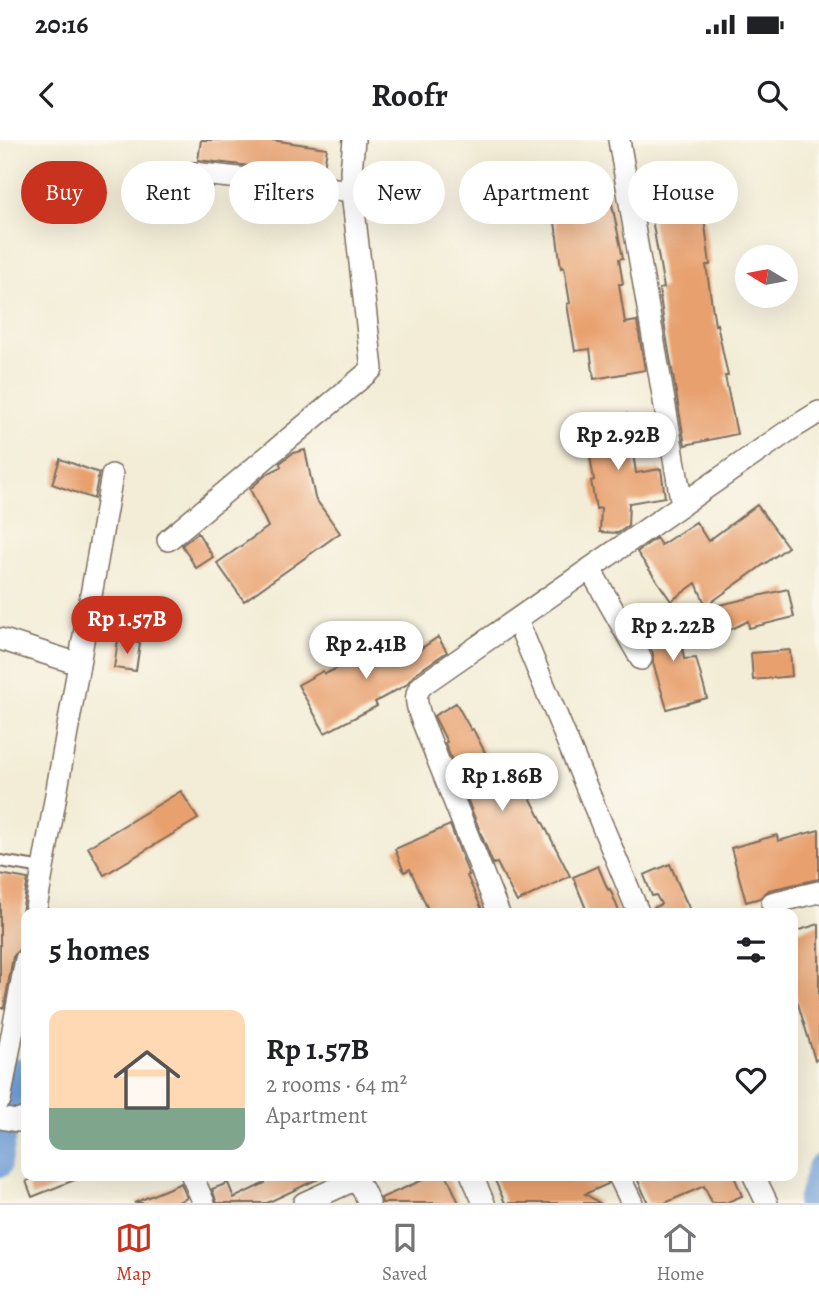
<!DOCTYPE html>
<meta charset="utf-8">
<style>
body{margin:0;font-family:Alegreya,serif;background:#f2f2f2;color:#202124;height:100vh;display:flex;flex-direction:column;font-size:26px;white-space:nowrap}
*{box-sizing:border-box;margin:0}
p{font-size:23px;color:#757577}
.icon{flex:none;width:38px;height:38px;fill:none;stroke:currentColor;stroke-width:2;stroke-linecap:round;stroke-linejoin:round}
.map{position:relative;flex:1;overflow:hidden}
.panel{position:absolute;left:21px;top:768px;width:777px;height:273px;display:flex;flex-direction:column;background:#fff;border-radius:14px;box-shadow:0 7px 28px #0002}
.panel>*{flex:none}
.hud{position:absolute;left:21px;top:21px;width:777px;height:63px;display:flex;gap:14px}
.needle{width:46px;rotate:280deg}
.buttons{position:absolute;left:735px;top:105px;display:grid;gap:14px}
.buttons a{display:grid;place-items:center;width:63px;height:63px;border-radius:50%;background:#fff;box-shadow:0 7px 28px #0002;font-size:35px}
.price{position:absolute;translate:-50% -60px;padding:0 16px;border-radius:24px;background:#fff;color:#222;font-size:23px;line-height:46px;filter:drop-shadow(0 2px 4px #0008)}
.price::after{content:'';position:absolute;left:50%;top:42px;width:21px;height:16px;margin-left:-10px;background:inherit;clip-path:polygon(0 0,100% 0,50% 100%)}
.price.active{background:#c8321e;color:#fff}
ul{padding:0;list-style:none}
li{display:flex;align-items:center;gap:21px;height:175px;padding:0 28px}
li span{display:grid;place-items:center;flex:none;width:196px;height:140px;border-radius:14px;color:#555}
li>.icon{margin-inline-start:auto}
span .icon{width:84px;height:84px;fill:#fffc;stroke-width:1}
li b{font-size:30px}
h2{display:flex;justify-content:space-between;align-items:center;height:84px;padding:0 28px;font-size:30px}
.tag{padding:0 24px;border-radius:32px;background:#fff;box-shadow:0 7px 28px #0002;font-size:24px;line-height:63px}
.tag.active{background:#c8321e;color:#fff}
.status{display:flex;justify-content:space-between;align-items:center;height:49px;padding:0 35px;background:#fff;direction:ltr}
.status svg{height:19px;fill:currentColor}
header{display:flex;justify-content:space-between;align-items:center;height:91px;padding:0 28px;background:#fff;font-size:32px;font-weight:700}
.tab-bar{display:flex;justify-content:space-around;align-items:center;height:98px;border-top:2px solid #e0e0e0;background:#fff;font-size:19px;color:#757577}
.tab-bar a{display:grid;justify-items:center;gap:4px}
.tab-bar .active{color:#c8321e}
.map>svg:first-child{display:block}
</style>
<div class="status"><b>20:16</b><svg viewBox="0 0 49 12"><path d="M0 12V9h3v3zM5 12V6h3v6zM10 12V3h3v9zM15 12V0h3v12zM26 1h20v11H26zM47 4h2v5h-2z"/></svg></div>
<header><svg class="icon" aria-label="back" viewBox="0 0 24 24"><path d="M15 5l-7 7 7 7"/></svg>Roofr<svg class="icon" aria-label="search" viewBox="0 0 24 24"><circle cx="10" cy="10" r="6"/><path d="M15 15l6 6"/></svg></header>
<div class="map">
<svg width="819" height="1063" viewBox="0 0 819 1063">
<rect width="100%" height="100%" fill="#fbf7ec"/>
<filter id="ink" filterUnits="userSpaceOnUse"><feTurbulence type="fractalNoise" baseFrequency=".0143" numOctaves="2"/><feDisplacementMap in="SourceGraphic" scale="14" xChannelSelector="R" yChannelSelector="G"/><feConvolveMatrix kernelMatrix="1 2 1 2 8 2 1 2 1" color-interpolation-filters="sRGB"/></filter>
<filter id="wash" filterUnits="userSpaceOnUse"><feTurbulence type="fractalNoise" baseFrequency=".00686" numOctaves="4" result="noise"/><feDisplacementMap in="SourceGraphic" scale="28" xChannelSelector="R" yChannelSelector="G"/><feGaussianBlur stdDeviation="1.57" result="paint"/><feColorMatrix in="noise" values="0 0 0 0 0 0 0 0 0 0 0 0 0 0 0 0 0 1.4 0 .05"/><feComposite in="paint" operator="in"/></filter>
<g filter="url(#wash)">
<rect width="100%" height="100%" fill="#f3edd7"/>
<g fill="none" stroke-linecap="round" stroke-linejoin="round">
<path stroke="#6f9ed8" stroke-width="23" d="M0 1026 16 929
M808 1063 819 1026"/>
</g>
<g id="blocks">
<path fill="#e8a06e" d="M201 0H272L327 8 323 34 198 20Z
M699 36 710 125H706L715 185 717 184 728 236H725L737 294 685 305 663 177 659 149 664 148 646 45Z
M609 50 623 118 619 119 623 144H619L625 183 637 181 645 230 594 239 590 209 575 211 567 164 570 163 564 127 561 128 552 59Z
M627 274 636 333 661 329 665 357 629 363 628 386 618 393 600 392 601 368 596 369 591 341 594 340 584 281Z
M305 310 315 358 340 393 244 461 217 423 268 387 250 349 267 334 281 327 280 323 293 313Z
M60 319 99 333 94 359 52 344Z
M757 365 788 407 706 466 696 443 671 461 637 412 656 398 661 405 696 382 708 401Z
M198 393 213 417 196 428 182 405Z
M788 449 794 477 749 488 748 481 719 495 707 468Z
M665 470 686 502 682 503 684 519 696 518 707 558 667 569 653 523V513L638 488Z
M410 494 419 510 438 497 447 512 416 533 406 545 375 562 377 566 325 593 298 545 323 531 325 534 384 506 385 508Z
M118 500 140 503 136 531 114 528Z
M790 510 792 536 753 540 751 513Z
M456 563 471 590 473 589 495 632 508 626 521 654 527 651 570 736 517 762 497 723 493 724 445 603 447 602 434 576Z
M181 651 198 679 104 735 88 707Z
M450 685 469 735 467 736 484 774H430L410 729 404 732 395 709Z
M819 690V739L769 750 760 758 746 762 731 708 777 695 778 701Z
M670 724 683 755 692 774H652L651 769 661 764 656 755 652 756 644 735Z
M598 726 608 750 610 749 620 774H588L573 737Z
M0 734 28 739 22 772 26 784 25 793H22L20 808 13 817 4 868H0Z
M819 784V919L815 920 793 847V792Z
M39 1036H82V1037L32 1057 26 1041Z
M262 1036H324L267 1063H217L212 1049 228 1043 234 1058 265 1043Z
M432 1036H447L459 1063H382L381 1058Z
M493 1036H606L608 1044 585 1054 600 1063H505Z
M636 1036H734L742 1056 725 1063H712L704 1046 665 1063H648Z
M181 1043 187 1058 176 1063H134Z"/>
</g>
</g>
<g filter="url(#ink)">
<use href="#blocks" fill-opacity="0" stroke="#7b6e5f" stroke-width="2"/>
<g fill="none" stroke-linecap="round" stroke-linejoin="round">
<defs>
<path id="service" d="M0 721 43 728"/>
<path id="minor" d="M619 0 682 365
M194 33 353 51
M168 400 372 229 353 61 351 31 354 0
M590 429 641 519
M517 480 639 774
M0 499 79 524 35 774
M79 524 112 335
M772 763 819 752
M499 774 420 575C416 562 413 552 425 543L788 291 819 272
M0 960 26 819
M0 978 17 981 26 978
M192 1036 204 1063
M352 1036 363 1050 369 1063
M472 1036 484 1063
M619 1036 632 1063
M754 1036 767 1063
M304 1063 354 1040"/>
</defs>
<use href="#service" stroke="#7b6e5f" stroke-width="14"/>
<use href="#minor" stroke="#7b6e5f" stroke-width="24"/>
<use href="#service" stroke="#fff" stroke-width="10"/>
<use href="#minor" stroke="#fff" stroke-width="21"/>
</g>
</g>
</svg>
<div class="buttons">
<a><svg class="needle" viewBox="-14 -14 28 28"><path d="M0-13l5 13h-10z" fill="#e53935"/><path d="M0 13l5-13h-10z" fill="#757577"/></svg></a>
</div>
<b class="price" style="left:618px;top:332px">Rp 2.92B</b>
<b class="price active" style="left:127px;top:516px">Rp 1.57B</b>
<b class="price" style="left:673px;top:523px">Rp 2.22B</b>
<b class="price" style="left:366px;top:541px">Rp 2.41B</b>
<b class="price" style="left:502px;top:673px">Rp 1.86B</b>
<div class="hud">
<a class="tag active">Buy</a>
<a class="tag">Rent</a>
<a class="tag">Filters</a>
<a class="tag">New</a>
<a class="tag">Apartment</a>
<a class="tag">House</a>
</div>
<section class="panel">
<h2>5 homes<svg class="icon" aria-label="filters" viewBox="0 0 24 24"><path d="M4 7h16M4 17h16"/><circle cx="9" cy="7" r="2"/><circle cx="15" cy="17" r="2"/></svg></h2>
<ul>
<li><span style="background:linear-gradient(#ffd9b3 70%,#7fa58c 0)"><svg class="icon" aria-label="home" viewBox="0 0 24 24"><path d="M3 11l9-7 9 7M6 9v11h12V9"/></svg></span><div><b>Rp 1.57B</b><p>2 rooms · 64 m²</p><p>Apartment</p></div><svg class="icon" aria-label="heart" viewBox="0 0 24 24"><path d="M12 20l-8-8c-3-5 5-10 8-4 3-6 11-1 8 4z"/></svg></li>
</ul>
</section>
</div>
<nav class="tab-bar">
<a class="active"><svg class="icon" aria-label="map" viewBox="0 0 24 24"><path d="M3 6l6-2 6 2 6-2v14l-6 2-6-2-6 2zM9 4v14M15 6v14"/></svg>Map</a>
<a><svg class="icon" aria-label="saved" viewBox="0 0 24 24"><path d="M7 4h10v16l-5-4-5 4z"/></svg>Saved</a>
<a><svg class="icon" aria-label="home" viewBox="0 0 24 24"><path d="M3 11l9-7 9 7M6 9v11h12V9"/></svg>Home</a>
</nav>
